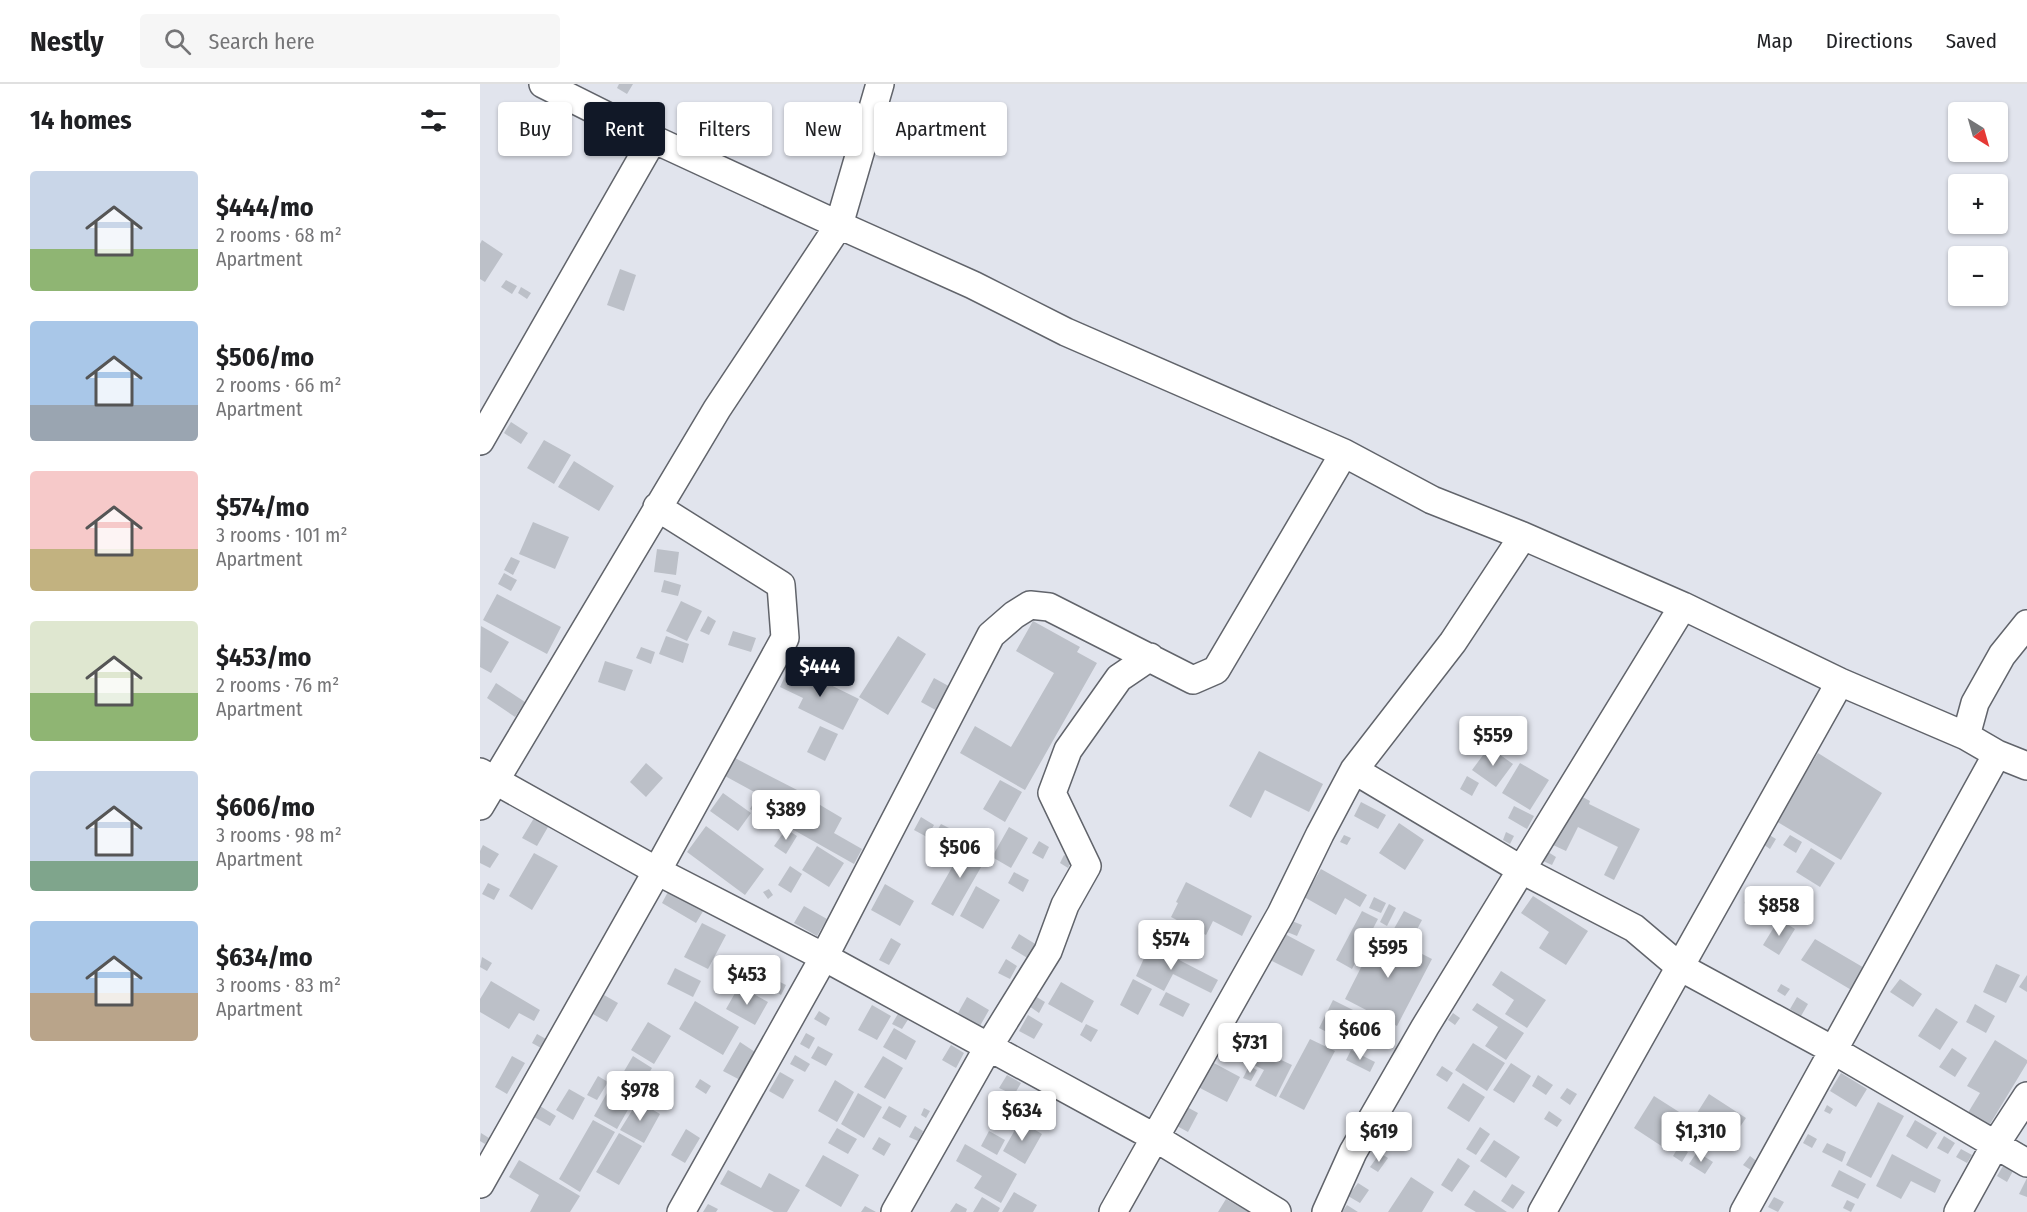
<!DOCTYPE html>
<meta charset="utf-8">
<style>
body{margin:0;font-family:"Fira Sans Condensed",sans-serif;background:#f6f6f6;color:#202124;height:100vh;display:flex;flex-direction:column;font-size:22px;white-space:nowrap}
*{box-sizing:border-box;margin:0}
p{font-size:20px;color:#757577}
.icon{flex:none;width:33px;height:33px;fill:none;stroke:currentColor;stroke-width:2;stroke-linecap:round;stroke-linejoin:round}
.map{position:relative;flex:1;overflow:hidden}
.side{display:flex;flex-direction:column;background:#fff;width:480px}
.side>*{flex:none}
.banner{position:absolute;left:18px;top:18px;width:570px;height:54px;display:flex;gap:12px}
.needle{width:39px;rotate:143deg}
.buttons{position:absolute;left:1468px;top:18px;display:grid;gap:12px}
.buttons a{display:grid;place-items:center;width:60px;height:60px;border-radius:6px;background:#fff;box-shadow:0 2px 4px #0004;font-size:30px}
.price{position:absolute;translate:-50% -51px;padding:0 14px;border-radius:6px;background:#fff;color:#222;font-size:20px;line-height:39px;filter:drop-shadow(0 2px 3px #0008)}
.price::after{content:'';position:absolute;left:50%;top:36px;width:18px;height:14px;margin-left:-9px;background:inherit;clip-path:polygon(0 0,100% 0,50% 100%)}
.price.on{background:#111827;color:#fff}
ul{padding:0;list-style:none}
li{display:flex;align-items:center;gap:18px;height:150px;padding:0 30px}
li span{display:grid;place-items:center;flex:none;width:168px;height:120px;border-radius:6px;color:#555}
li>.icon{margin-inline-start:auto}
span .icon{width:72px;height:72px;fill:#fffc;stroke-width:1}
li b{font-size:26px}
h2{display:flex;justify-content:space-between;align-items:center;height:72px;padding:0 30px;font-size:26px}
.pill{padding:0 21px;border-radius:6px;background:#fff;box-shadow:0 2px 4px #0004;font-size:21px;line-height:54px}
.pill.on{background:#111827;color:#fff}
header{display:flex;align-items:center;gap:36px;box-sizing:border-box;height:84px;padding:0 30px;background:#fff;border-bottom:2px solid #e0e0e0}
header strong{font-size:28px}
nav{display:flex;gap:33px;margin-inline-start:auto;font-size:21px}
.search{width:420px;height:54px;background:#f6f6f6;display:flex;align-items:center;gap:15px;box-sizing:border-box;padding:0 21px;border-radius:6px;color:#757577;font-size:22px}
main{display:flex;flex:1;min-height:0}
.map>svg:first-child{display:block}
</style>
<header>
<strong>Nestly</strong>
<div class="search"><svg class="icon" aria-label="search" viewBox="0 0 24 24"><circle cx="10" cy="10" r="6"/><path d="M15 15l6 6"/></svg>Search here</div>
<nav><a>Map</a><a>Directions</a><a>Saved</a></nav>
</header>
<main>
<section class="side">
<h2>14 homes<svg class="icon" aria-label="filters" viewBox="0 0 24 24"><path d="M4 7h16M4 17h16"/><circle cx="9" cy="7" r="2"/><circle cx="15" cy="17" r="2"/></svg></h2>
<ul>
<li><span style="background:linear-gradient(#c9d6e8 65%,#8fb573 0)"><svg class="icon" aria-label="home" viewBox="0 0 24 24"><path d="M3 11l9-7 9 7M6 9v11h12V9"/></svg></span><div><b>$444/mo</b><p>2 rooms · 68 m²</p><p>Apartment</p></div></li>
<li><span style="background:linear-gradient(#a9c7e8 70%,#9aa5b1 0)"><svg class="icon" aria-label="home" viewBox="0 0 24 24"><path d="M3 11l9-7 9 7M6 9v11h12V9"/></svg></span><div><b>$506/mo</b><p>2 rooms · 66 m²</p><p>Apartment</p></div></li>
<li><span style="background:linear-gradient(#f6c9c9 65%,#c2b280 0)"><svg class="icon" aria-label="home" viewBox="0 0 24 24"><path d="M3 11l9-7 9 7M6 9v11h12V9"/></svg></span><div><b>$574/mo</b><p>3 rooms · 101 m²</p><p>Apartment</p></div></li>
<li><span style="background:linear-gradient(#dfe7d0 60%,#8fb573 0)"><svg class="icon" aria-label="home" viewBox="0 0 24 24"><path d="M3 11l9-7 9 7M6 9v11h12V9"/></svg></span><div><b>$453/mo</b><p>2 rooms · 76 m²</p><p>Apartment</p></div></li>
<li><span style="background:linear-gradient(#c9d6e8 75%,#7fa58c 0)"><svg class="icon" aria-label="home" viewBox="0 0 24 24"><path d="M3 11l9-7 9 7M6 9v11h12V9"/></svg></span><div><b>$606/mo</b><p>3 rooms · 98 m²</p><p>Apartment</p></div></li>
<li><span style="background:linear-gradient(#a9c7e8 60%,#b9a48a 0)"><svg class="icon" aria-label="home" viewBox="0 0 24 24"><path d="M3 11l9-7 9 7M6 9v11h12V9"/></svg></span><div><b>$634/mo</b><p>3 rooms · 83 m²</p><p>Apartment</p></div></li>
</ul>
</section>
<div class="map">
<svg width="1547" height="1128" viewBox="0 0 1547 1128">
<rect width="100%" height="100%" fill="#e1e4ed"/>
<path fill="#bcc0c8" d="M139 0H153L147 10 137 4Z
M2 156 23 170 5 198 0 195V160Z
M140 185 156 191 144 227 127 221Z
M26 196 37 202 32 210 21 203Z
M41 203 51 209 47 215 38 209Z
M31 338 48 349 41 360 24 349Z
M64 356 91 371 74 400 47 384Z
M94 377 134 402 119 427 78 403Z
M53 438 89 453 75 485 39 470Z
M177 465 199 468 196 491 174 488Z
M31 473 40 477 33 491 24 486Z
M24 489 37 496 31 507 18 500Z
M184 496 201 501 198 512 181 508Z
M17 510 81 543 67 570 3 536Z
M201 517 222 527 207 557 186 547Z
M228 532 236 537 229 551 220 547Z
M553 537 600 563 597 568 617 579 545 706 480 669 495 642 531 663 574 589 536 567Z
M1 542 29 558 11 589 0 583Z
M253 547 276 554 271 568 248 561Z
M186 552 209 560 203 579 179 570Z
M418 552 446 570 408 631 379 613Z
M161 563 175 568 171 580 156 574Z
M125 577 153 586 145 607 118 598Z
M310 581 379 615 363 646 318 624 323 614 300 603Z
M454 594 474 605 461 629 441 618Z
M16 599 45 618 35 633 7 614Z
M340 642 358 650 345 677 327 668Z
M1009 663 1033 680 1016 703 992 686Z
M779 667 843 700 829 728 785 706 771 734 749 722Z
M1338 669 1402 709 1361 776 1296 737Z
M255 674 321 708 303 743 270 725 278 710 245 692Z
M166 679 183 694 166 713 150 698Z
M1040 679 1069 696 1050 726 1022 709Z
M987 692 999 699 992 712 980 705Z
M520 696 542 708 525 738 503 725Z
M243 709 271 729 258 747 230 727Z
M1099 711 1110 717 1109 720 1160 745 1134 796 1124 791 1138 763 1098 743 1086 767 1073 761Z
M330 715 362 734 354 749 382 765 374 780 312 745Z
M881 718 906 731 898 745 874 732Z
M1034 722 1054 732 1047 745 1028 734Z
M441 733 454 741 447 753 434 746Z
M54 734 68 743 57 762 42 754Z
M919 739 944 756 925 786 899 769Z
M461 740 469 744 461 758 453 753Z
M226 742 284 785 265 811 207 768Z
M529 743 548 754 531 784 512 773Z
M306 745 317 752 306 770 294 762Z
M1026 748 1034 752 1030 760 1023 756Z
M1286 749 1296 755 1290 765 1280 758Z
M864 751 871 754 867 761 860 758Z
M1310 751 1322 758 1316 769 1303 761Z
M559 757 569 763 563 775 552 769Z
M486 759 508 771 473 832 451 820Z
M3 761 19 770 10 784 0 779V767Z
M337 762 364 779 349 803 322 786Z
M1331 764 1355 779 1340 803 1316 788Z
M1068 768 1076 773 1072 781 1063 777Z
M54 769 78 782 52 826 29 812Z
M584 771 592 776 588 784 580 779Z
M310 782 322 790 311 809 298 801Z
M841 785 887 811 880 823 865 814 856 831 824 813Z
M534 788 549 796 543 808 528 799Z
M706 798 772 832 762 852 733 837 726 851 691 833 698 819 696 818Z
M8 799 20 805 14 816 2 810Z
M405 800 434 817 420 842 391 826Z
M496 802 520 816 503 845 480 832Z
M190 804 225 824 216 839 182 819Z
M289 805 293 811 288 815 283 808Z
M1053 812 1108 847 1086 881 1059 864 1069 848 1041 829Z
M1268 812 1278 818 1274 825 1264 819Z
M894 813 906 819 901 829 889 824Z
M909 820 916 824 907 842 900 838Z
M1282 821 1293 827 1288 836 1277 829Z
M324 822 347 835 337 852 314 839Z
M882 827 898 835 872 885 856 876Z
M924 827 942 836 930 859 911 850Z
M1299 835 1315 845 1299 871 1283 861Z
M812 837 822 841 817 852 807 848Z
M222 839 246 851 228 885 204 873Z
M899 848 952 875 917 942 865 915Z
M803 849 835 866 822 892 790 876Z
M539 850 557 861 549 875 531 864Z
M411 854 421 860 409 881 399 876Z
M1335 855 1386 885 1373 907 1321 876Z
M670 861 738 896 731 909 693 890 684 907 656 892Z
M2 873 12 879 7 887 0 883Z
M526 875 537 882 530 895 518 889Z
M1516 880 1540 891 1526 919 1503 908Z
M195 884 221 897 213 913 187 900Z
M1021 887 1066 916 1047 944 1025 930 1034 916 1012 901Z
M1547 891V908L1539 903Z
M653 895 672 905 658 931 640 921Z
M1420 895 1442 910 1433 923 1410 908Z
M11 897 60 926 54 937 39 929 29 945 0 928V915Z
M298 897 306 901 301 911 293 906Z
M581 898 614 917 602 939 568 920Z
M1301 900 1310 905 1305 912 1297 907Z
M259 902 288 918 275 941 246 925Z
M686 908 710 920 703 933 679 921Z
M124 911 138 919 127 938 113 930Z
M555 912 565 918 559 929 549 922Z
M487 913 509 926 500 942 478 929Z
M1317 913 1328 920 1321 932 1310 925Z
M853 916 879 929 864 957 839 944Z
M215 917 259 943 243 971 199 945Z
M997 919 1044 949 1026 976 1005 962 1018 943 992 926Z
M1495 920 1515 932 1506 949 1486 938Z
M392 921 411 932 397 956 378 946Z
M1456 924 1478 938 1460 966 1438 952Z
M339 927 350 934 346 942 334 935Z
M419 928 429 934 422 945 412 940Z
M973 929 980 934 975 941 968 936Z
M548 931 563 940 554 955 539 947Z
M168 938 191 952 174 980 151 966Z
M606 940 618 946 611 958 600 951Z
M414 944 436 957 426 976 403 963Z
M326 949 335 954 329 965 320 960Z
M57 950 66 955 61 964 52 959Z
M830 955 855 967 824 1026 799 1013Z
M1515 956 1547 976V979L1507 1045 1486 1032 1500 1009 1487 1002Z
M260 958 278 970 262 997 243 987Z
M993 959 1025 979 1007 1007 975 986Z
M471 961 484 969 476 984 462 976Z
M769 961 812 981 796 1013 775 1002 784 986 762 975Z
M338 962 353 970 346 982 331 974Z
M1472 964 1487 974 1475 993 1459 983Z
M871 966 895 978 890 988 866 976Z
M315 971 330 980 325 988 310 980Z
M32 972 45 979 27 1010 15 1003Z
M153 972 172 984 155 1012 136 1001Z
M403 972 423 984 405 1015 384 1003Z
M732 978 760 993 747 1018 718 1003Z
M1031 979 1051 992 1034 1019 1013 1006Z
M769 982 777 986 771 997 763 994Z
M962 982 973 989 967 998 956 991Z
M300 988 314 996 303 1015 289 1007Z
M1361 989 1387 1005 1376 1023 1350 1007Z
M527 991 541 999 534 1011 519 1004Z
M1058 991 1073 1001 1066 1011 1052 1002Z
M118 992 128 998 117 1016 107 1011Z
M220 995 231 1002 226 1010 215 1003Z
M355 996 374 1008 357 1038 338 1027Z
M983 999 1005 1013 989 1038 967 1024Z
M131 1002 154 1015 137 1045 114 1032Z
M1087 1004 1097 1010 1090 1021 1080 1014Z
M89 1005 105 1014 93 1036 76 1026Z
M378 1009 402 1023 384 1054 361 1040Z
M1229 1010 1266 1034 1253 1053 1217 1029Z
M1174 1012 1207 1033 1186 1065 1154 1044Z
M158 1017 180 1030 164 1059 140 1046Z
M1398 1018 1424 1032 1391 1094 1366 1081Z
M1347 1021 1353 1025 1350 1030 1344 1027Z
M60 1022 76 1032 70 1042 54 1033Z
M409 1022 427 1032 420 1044 402 1034Z
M707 1023 718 1029 708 1048 697 1042Z
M444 1024 450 1027 446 1034 441 1031Z
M1069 1027 1082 1036 1077 1043 1064 1035Z
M113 1036 135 1048 100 1108 79 1095Z
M1435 1036 1457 1049 1447 1065 1426 1052Z
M540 1037 562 1050 545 1080 523 1067Z
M435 1042 443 1047 438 1057 429 1053Z
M1000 1043 1010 1050 996 1071 986 1065Z
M357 1044 377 1055 368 1070 348 1059Z
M206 1045 220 1054 205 1079 191 1071Z
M509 1047 525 1056 517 1071 501 1062Z
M1 1049 9 1054 5 1060 0 1057Z
M139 1049 162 1062 139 1101 116 1088Z
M1328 1050 1337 1055 1332 1064 1323 1059Z
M1464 1052 1475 1059 1468 1070 1457 1064Z
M399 1053 411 1060 404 1072 392 1065Z
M1014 1056 1040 1073 1026 1094 1000 1077Z
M1347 1059 1366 1068 1362 1078 1342 1068Z
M485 1060 537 1090 521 1119 494 1104 502 1092 476 1077Z
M1199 1062 1208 1068 1202 1078 1193 1072Z
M1481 1065 1492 1071 1487 1079 1476 1073Z
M1217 1068 1233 1078 1225 1090 1209 1080Z
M900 1069 908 1074 898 1088 890 1083Z
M1412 1070 1461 1096 1455 1109 1431 1097 1421 1115 1396 1102Z
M343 1071 379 1091 361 1123 325 1102Z
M1270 1072 1279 1079 1274 1088 1263 1081Z
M978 1074 990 1082 972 1108 961 1101Z
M39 1076 100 1112 90 1128H50L59 1111 29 1093Z
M1523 1082 1533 1087 1527 1098 1517 1092Z
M248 1086 281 1104 289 1089 320 1106 307 1128H294L240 1100Z
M1359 1086 1386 1100 1378 1115 1351 1102Z
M931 1093 954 1108 942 1128H908Z
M1547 1094V1113L1539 1110Z
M878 1099 889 1106 880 1119 868 1112Z
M1032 1100 1045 1108 1033 1125 1021 1117Z
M994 1106 1027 1128H996L984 1121Z
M534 1108 557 1121 553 1128H522Z
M502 1113 520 1124 518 1128H493Z
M1294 1113 1304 1118 1298 1128 1288 1123Z
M746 1115 769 1128H738Z
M1367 1116 1375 1120 1371 1128 1363 1124Z
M476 1119 487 1125 486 1128H470Z
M228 1120 238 1125 236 1128H223Z
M867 1121 878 1128H862Z
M385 1122 396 1128H381Z"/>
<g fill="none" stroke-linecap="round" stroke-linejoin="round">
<defs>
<path id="minor" d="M63 0 173 55 359 141 493 201 586 248 864 369 952 416 1043 452 1203 522 1360 598 1486 652 1517 670 1547 682
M0 357 173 55
M1486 652 1495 619 1522 571 1547 540
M874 686 1040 785 1154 844 1200 883 1353 966 1547 1079
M0 688 177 787 344 873 674 1053 797 1128
M0 722 237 325 359 141 400 0
M0 1100 177 787 305 554 301 501 177 423
M201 1128 344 873 511 551 534 531 550 521 569 523 713 596 736 586 864 369
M415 1128 509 962 568 867 585 821 607 782 572 709 588 666 639 594 670 573
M633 1128 801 830 840 750 874 686 973 558 1043 452
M846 1128 873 1068 945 943 1203 522
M1062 1128 1360 598
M1264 1128 1517 670
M1478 1128 1515 1061 1547 1012"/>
</defs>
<use href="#minor" stroke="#61646b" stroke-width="30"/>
<use href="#minor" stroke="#fff" stroke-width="27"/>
</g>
</svg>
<div class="buttons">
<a><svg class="needle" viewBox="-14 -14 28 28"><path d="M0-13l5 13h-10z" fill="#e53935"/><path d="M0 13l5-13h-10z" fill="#757577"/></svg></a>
<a>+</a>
<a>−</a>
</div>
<b class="price on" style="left:340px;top:614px">$444</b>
<b class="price" style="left:1013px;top:683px">$559</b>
<b class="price" style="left:306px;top:757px">$389</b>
<b class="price" style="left:480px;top:795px">$506</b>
<b class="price" style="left:1299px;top:853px">$858</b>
<b class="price" style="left:691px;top:887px">$574</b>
<b class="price" style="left:908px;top:895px">$595</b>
<b class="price" style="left:267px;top:922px">$453</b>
<b class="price" style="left:880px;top:977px">$606</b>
<b class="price" style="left:770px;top:990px">$731</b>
<b class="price" style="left:160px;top:1038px">$978</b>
<b class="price" style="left:542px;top:1058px">$634</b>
<b class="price" style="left:899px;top:1079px">$619</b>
<b class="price" style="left:1221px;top:1079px">$1,310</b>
<div class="banner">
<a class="pill">Buy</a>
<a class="pill on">Rent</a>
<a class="pill">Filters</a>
<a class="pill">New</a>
<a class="pill">Apartment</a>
</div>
</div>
</main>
